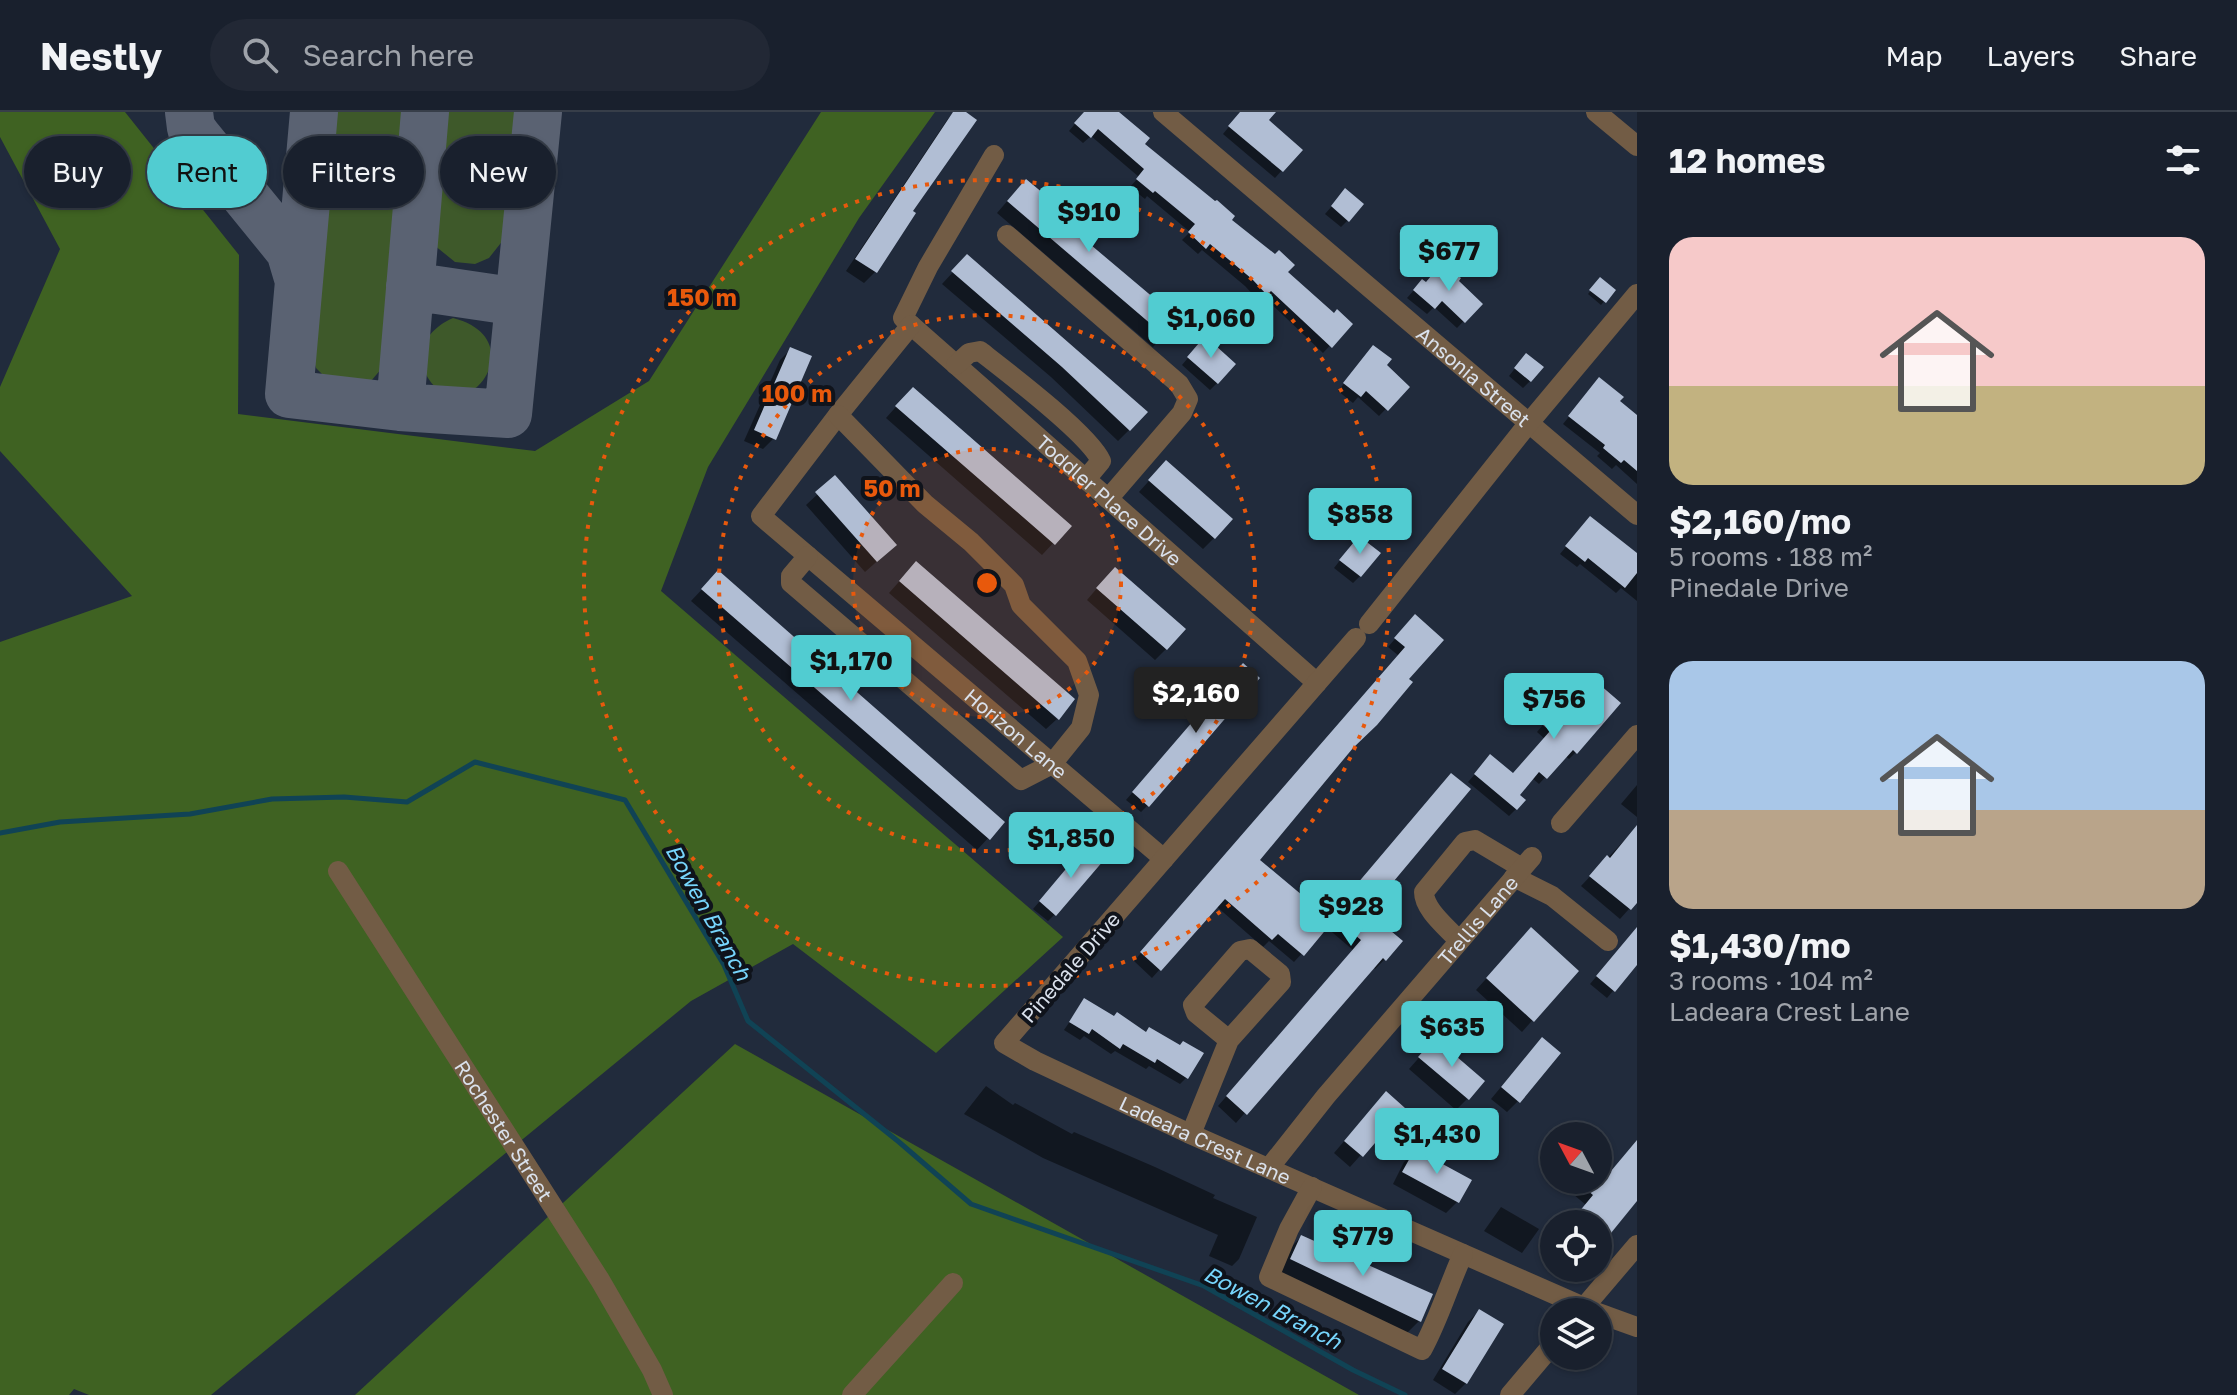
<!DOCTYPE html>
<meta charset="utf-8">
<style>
body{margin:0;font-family:"Golos Text",sans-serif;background:#222835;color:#f1f3f6;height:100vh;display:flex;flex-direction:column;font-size:30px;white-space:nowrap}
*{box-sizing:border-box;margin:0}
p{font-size:26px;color:#9fa3aa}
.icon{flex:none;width:44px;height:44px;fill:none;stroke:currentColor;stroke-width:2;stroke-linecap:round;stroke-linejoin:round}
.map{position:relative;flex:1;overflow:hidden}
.panel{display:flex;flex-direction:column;background:#19202d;width:600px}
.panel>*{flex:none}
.top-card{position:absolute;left:24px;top:24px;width:760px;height:72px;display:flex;gap:16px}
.needle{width:52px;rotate:311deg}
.fabs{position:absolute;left:1540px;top:1010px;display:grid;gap:16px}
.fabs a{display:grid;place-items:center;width:72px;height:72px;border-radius:50%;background:#19202d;box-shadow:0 2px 6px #0004,0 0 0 2px #373e49;font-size:40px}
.price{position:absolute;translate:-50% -68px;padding:0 18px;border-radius:8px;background:#51ccd1;color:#111;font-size:26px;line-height:52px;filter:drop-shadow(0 2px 4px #0008)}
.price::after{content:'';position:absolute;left:50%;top:48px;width:24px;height:18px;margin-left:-12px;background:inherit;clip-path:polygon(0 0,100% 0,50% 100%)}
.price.on{background:#222;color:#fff}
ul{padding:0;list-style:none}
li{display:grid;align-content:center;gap:16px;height:424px;padding:0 32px}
li span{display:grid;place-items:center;height:248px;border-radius:24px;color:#555}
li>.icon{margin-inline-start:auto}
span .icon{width:144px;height:144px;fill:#fffc;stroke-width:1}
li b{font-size:34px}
h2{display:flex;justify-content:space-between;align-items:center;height:96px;padding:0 32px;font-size:34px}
.chip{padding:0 28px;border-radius:36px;background:#19202d;box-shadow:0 2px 6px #0004,0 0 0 2px #373e49;font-size:28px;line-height:72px}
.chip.on{background:#51ccd1;color:#111}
header{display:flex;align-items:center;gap:48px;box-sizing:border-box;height:112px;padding:0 40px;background:#19202d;border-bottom:2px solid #373e49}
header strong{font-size:38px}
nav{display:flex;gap:44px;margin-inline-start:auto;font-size:28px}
.search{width:560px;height:72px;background:#222835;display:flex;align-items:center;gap:20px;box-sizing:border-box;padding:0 28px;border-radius:44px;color:#9fa3aa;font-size:30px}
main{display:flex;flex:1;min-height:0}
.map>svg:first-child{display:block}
</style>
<header>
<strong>Nestly</strong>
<div class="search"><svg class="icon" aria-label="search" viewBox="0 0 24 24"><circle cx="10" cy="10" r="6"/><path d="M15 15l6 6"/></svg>Search here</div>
<nav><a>Map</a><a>Layers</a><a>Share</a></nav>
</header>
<main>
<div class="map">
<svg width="1637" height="1283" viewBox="0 0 1637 1283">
<rect width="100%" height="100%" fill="#212b3c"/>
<path fill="#3e592a" d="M328 0H414L388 249 371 269 348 275 329 269 316 256 307 227V194Z
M445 0H516L504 127 489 146 475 152 455 150 434 133Z
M453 206C536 227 464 323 428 266 412 240 428 217 453 206Z"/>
<path fill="#3f6222" d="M0 0H125L239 143 238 302 535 339 649 269 821 0H935L859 106 708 355 661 479 1063 825 936 941 793 832 691 889 211 1283H89L74 1277 69 1283H0V530L132 484 0 339V275L60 137 0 25Z
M735 932 1359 1283H355Z"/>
<path fill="#0007" d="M954 0H962L911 99 914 101 875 160 864 171 846 159 947 8Z
M1085 0H1116L1142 33 1229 108 1333 204 1350 212 1323 241 1263 184 1259 189 1245 174 1202 138 1198 142 1182 128 1190 120 1147 84 1145 87 1130 75 1139 65 1091 24 1083 31 1069 19Z
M1241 0H1273L1267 8 1300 38 1275 66 1223 22Z
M1015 80 1177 209 1153 235 997 101Z
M1339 86 1348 108 1341 115 1325 102Z
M967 145 1129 318 1118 329 1051 265 942 172Z
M1600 168 1613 178 1601 193 1588 182Z
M1422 169 1426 172 1456 169 1480 192 1457 216 1434 195 1427 202 1407 186Z
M1198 234 1217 271 1210 278 1182 253Z
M791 237 774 326 763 337 744 329 780 248Z
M1367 243 1384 254 1407 275 1379 304 1358 285 1353 291 1338 279Z
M1520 250 1530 269 1523 276 1509 264Z
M1593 275 1617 289 1637 306V372L1616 353 1612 357 1597 344 1600 341 1563 312Z
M902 288 1069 414 1042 443 886 306Z
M1156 361 1214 426 1203 437 1139 380Z
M835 366 883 444 865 460 806 393Z
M1583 414 1637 444V489L1621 476 1616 481 1580 452 1577 455 1560 442Z
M1352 433 1360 464 1353 471 1334 456Z
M905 463 1057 607 1046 617 889 481Z
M1104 468 1166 537 1155 548 1087 488Z
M708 471 1003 710 977 738 691 489Z
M1407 513 1441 528 1258 748 1333 812 1355 786 1350 782 1442 673 1365 800 1385 847 1375 857 1373 854 1236 1011 1218 994 1353 838 1326 815 1294 850 1269 829 1263 835 1216 794 1152 866 1134 849 1399 544 1388 535Z
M1236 561 1148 693 1141 700 1126 688Z
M1573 577 1576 640 1569 647 1565 644 1539 672 1532 666 1517 683 1516 697 1509 704 1468 670 1484 652 1513 663 1545 627 1537 620Z
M1637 673V705L1621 692Z
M1637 715V788L1620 807 1581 774Z
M1080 743 1055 802 1048 809 1033 797Z
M1520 829 1576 859 1522 920 1476 878Z
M1637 830V850L1607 886 1590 872 1624 832Z
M1084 889 1187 965 1180 972 1149 954 1146 957 1115 939 1111 942 1084 924 1080 928 1064 918Z
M1531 939 1518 989 1507 1000 1491 987Z
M1424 940 1467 987 1456 998 1409 957Z
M986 974 1013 993 1015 991 1072 1022 1074 1020 1155 1055 1215 1083 1213 1086 1257 1105 1239 1147 1232 1154 1209 1144 1218 1123 1043 1046 964 1002Z
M1375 993 1403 996 1350 1055 1334 1041Z
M1637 1031V1078L1598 1134V1112H1570L1586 1093 1561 1072 1564 1068H1598V1061L1605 1067Z
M1415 1039 1469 1069 1457 1090 1446 1101 1393 1072 1404 1050Z
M1501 1095 1539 1117 1522 1141 1484 1119Z
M1301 1125 1419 1209 1404 1224 1277 1163 1286 1140Z
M1479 1199 1466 1271 1455 1282 1433 1268 1468 1210Z"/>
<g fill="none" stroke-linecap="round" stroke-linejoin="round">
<path stroke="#104355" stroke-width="5" d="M0 721 60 710 190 702 272 687 344 685 407 690 475 650 625 688 724 853 748 909 899 1030 971 1092 1204 1174 1353 1258 1405 1283"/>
<path stroke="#5a6272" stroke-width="48" d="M189 0 191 16 199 27 290 139 298 166
M314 0 289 282 400 295 508 302 538 0
M410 174 519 190
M400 295 425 0"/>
</g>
<path fill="#b1bed4" d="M953 0H966L977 8 913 99 916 101 877 161 855 147Z
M1084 0H1119L1150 26 1145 32 1215 89 1217 88 1235 104 1232 108 1275 142 1279 138 1295 153 1288 160 1334 201 1337 197 1353 212 1332 236 1271 179 1267 183 1252 167 1210 132 1206 137 1188 120 1195 112 1155 79 1153 81 1136 67 1144 57 1098 17 1091 26 1074 11Z
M1240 0H1276L1269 8 1303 38 1283 60 1228 14Z
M1026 67 1097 126 1091 133 1180 208 1166 225 1007 89Z
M1345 76 1364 92 1349 110 1331 94Z
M967 142 1148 300 1130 319 1062 255 951 159Z
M1442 151 1461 166 1459 169 1483 192 1465 211 1442 189 1435 197 1413 178 1422 167 1426 170Z
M1600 165 1616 178 1606 191 1589 178Z
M1205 224 1236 252 1218 272 1187 245Z
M1373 233 1392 247 1387 253 1410 275 1388 299 1366 279 1361 285 1343 271Z
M790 235 812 244 776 328 754 318Z
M1526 241 1544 255 1531 270 1514 256Z
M1599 265 1624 285 1620 289 1637 303V359L1624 348 1621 351 1603 336 1605 333 1568 304Z
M913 275 1072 414 1055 433 895 294Z
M1166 348 1233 407 1215 427 1148 368Z
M835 363 897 433 877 450 815 380Z
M1590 404 1637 441V461L1625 476 1588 446 1585 450 1565 434Z
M1359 424 1381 441 1361 465 1339 448Z
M916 449 1075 587 1059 608 899 469Z
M1115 455 1186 517 1167 538 1096 476Z
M718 458 1005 710 990 728 701 477Z
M1415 502 1444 528 1409 567 1413 570 1377 613 1353 636 1260 748 1333 809 1304 844 1278 822 1272 828 1225 787 1161 859 1140 840 1405 535 1394 526Z
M1243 551 1260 566 1149 695 1132 680Z
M1592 566 1621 591 1577 642 1573 638 1547 667 1539 660 1520 683 1526 688 1517 698 1474 662 1490 642 1513 661 1550 619 1542 612 1580 567 1586 572Z
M1451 661 1471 677 1368 800 1403 829 1386 849 1383 846 1247 1003 1226 984 1361 828 1336 807 1362 776 1357 772Z
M1637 713V791L1631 798 1589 764 1607 743 1610 746Z
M1086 733 1104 748 1056 804 1039 789Z
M1531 815 1579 859 1534 910 1486 866Z
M1637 815V853L1615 880 1596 864Z
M1084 886 1114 904 1117 900 1146 920 1149 915 1180 933 1183 929 1204 941 1188 967 1157 947 1155 951 1123 932 1120 937 1092 917 1089 922 1069 910Z
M1542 925 1561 941 1520 991 1501 975Z
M1435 926 1485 969 1469 988 1418 945Z
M1386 979 1405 996 1363 1045 1344 1029Z
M1637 1028V1089L1598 1137V1112H1569L1593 1083 1575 1068H1598V1058L1606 1065Z
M1415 1037 1472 1068 1459 1091 1402 1060Z
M1301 1123 1433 1182 1421 1210 1290 1147Z
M1479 1197 1504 1212 1467 1272 1442 1257Z"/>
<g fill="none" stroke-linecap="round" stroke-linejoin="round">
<g stroke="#725c45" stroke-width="20">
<path id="s1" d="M1163 0 1637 403"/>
<path d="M1596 0 1637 34"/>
<path id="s2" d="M994 43 928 155 903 206 1317 571"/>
<path d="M1007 123 1179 272 1188 287 1182 301 1108 387"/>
<path id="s3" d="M911 213 838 303 761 404 1164 747"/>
<path d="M956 253 969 241 980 239C1007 260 1089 322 1101 349L1086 367"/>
<path d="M808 444 791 464V471L1021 668 1052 652 1081 616 1089 583 1077 549 1021 493 1014 473 971 430 925 392 838 303"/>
<path d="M1369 512 1528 312 1637 182"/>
<path id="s4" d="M1356 526 1004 931 1035 949 1188 1021 1595 1200"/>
<path d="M1561 711 1637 623"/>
<path id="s5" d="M338 759 600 1168 652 1258 663 1283"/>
<path d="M1514 765 1552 784 1608 829"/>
<path d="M1459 829C1448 816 1424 798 1424 780L1465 730 1475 728 1522 756"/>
<path d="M1191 1022 1229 928 1281 870 1280 862 1250 837 1240 839 1193 893 1196 901 1229 928"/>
<path id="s6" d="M1269 1056 1326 984 1532 745"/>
<path d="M1312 1075 1289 1117 1269 1165 1422 1238C1439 1207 1448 1175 1463 1142"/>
<path d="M1580 1200 1637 1133"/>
<path d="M1598 1201 1637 1215"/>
<path d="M852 1283 953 1171"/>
<path d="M1510 1283 1554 1231"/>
</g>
</g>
<circle cx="987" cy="471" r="134" fill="#e8590c" fill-opacity=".12"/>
<g fill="none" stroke="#e8590c" stroke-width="4" stroke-dasharray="4 8">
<circle cx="987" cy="471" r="134"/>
<circle cx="987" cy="471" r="268"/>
<circle cx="987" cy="471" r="403"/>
</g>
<g text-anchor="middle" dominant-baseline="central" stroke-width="8" stroke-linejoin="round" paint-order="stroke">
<g font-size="20" fill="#dae1ec" stroke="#0f131b">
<text stroke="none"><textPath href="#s1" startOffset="408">Ansonia Street</textPath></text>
<text stroke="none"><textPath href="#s2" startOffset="462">Toddler Place Drive</textPath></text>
<text stroke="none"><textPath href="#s3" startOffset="578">Horizon Lane</textPath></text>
<text stroke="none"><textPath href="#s6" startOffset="324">Trellis Lane</textPath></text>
<text transform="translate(1070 855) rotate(-49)">Pinedale Drive</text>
<text stroke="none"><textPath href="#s5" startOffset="308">Rochester Street</textPath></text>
<text stroke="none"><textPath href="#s4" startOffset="760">Ladeara Crest Lane</textPath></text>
</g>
<g font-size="22" font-style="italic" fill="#77d5fc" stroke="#0f131b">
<text transform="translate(709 800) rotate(61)">Bowen Branch</text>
<text transform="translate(1273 1195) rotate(28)">Bowen Branch</text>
</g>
</g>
<circle cx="987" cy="471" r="12" fill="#e8590c" stroke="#0f131b" stroke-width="4"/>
<g font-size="24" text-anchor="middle" font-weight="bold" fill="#e8590c" stroke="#0f131b" stroke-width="8" stroke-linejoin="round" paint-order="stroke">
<text x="702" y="194">150 m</text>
<text x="797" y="290">100 m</text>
<text x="892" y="385">50 m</text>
</g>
</svg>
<div class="fabs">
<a><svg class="needle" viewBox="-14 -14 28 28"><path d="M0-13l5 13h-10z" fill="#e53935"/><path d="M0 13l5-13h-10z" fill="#9fa3aa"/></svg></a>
<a><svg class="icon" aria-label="locate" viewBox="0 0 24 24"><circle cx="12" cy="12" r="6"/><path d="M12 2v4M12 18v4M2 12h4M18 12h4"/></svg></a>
<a><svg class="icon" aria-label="layers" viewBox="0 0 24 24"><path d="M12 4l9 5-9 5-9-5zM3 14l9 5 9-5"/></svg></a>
</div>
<b class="price" style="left:1089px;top:142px">$910</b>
<b class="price" style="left:1449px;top:181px">$677</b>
<b class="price" style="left:1211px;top:248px">$1,060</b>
<b class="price" style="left:1360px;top:444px">$858</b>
<b class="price" style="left:851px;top:591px">$1,170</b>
<b class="price on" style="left:1196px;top:623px">$2,160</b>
<b class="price" style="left:1554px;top:629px">$756</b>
<b class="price" style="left:1071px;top:768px">$1,850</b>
<b class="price" style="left:1351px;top:836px">$928</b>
<b class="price" style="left:1452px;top:957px">$635</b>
<b class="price" style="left:1437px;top:1064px">$1,430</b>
<b class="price" style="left:1363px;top:1166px">$779</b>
<div class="top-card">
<a class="chip">Buy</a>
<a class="chip on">Rent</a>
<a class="chip">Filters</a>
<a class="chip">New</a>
</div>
</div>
<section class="panel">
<h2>12 homes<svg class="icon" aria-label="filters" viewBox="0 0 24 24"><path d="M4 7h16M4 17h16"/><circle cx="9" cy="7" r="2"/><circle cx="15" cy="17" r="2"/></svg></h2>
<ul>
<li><span style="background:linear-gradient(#f6c9c9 60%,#c2b280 0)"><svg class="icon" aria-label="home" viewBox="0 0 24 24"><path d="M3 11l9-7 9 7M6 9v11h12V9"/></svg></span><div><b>$2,160/mo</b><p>5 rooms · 188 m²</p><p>Pinedale Drive</p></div></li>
<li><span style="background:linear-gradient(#a9c7e8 60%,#b9a48a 0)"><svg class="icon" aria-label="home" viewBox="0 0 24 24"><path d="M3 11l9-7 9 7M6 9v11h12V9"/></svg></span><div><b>$1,430/mo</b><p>3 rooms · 104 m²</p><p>Ladeara Crest Lane</p></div></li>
</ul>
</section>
</main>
